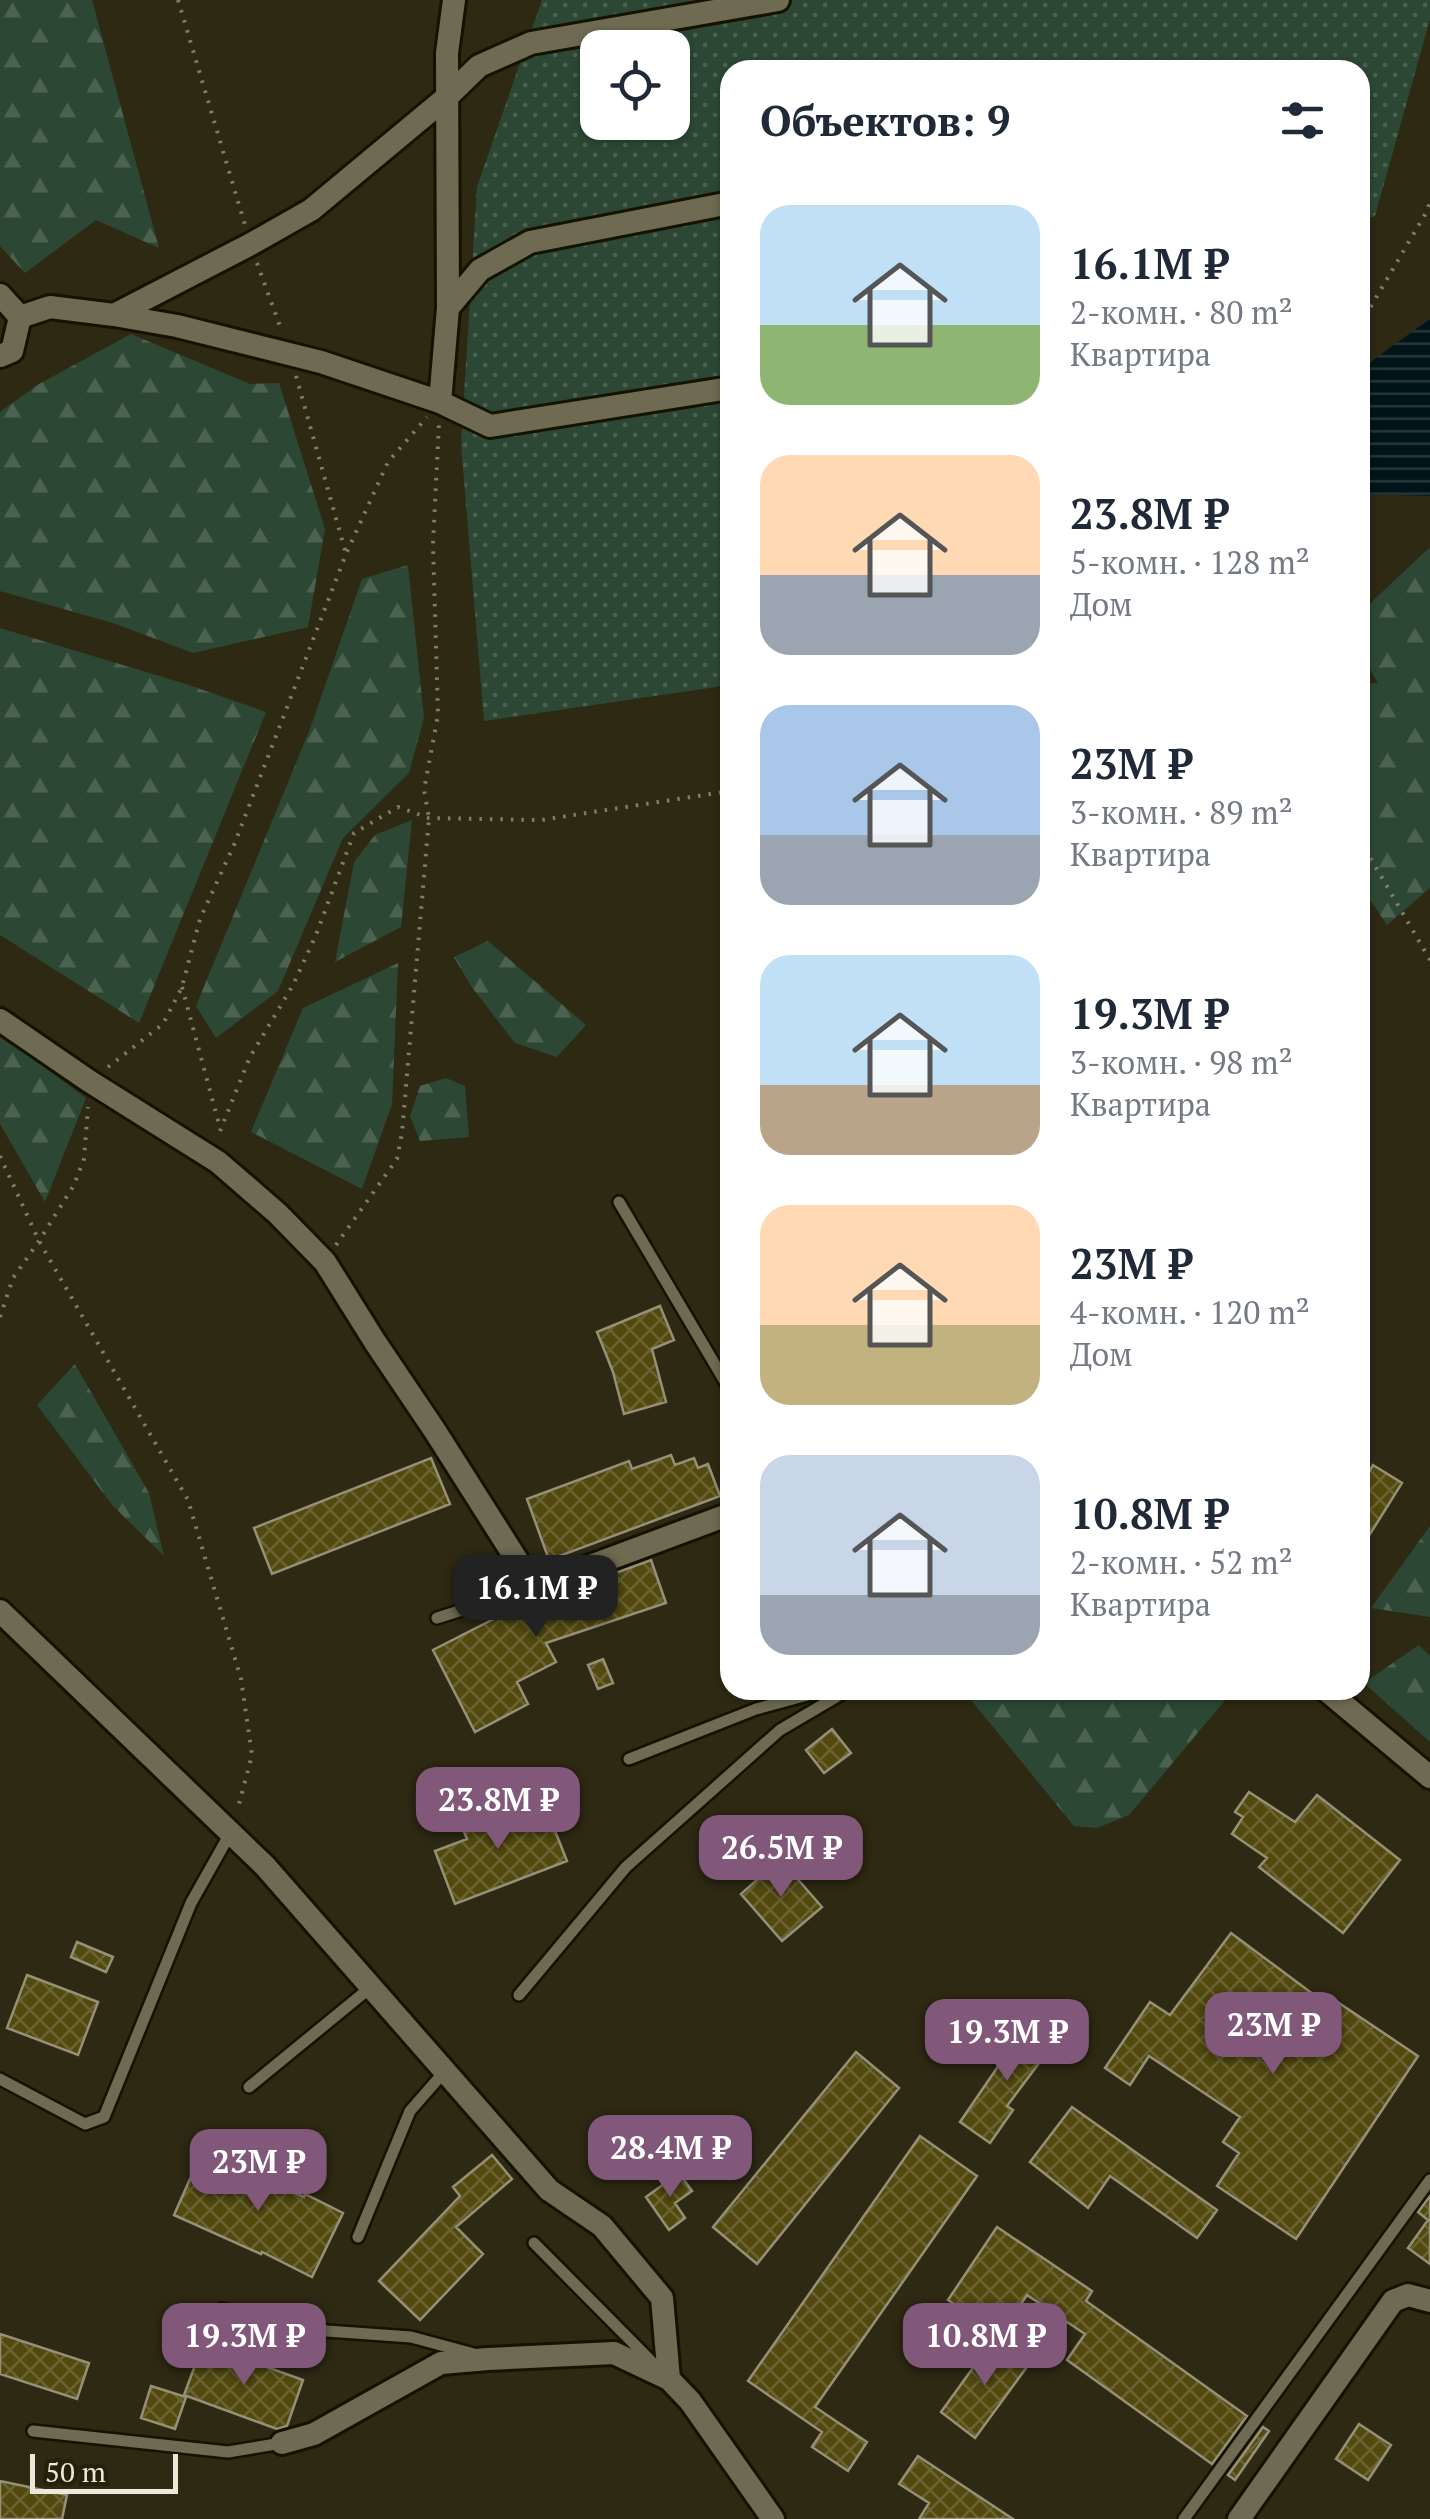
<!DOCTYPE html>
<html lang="ru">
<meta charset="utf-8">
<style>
body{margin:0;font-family:"PT Serif",serif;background:#f2f2f3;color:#1f2937;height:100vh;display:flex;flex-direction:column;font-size:38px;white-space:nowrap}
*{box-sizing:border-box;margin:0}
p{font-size:32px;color:#747a83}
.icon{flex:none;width:55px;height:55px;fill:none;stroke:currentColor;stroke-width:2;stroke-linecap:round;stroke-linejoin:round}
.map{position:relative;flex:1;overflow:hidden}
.sheet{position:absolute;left:720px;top:60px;width:650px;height:1640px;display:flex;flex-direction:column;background:#fff;border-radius:30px;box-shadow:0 2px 8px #0004}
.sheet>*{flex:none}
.tools{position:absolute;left:580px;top:30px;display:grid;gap:20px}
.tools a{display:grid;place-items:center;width:110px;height:110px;border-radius:20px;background:#fff;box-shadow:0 2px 8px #0004;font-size:50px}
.scale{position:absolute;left:30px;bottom:25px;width:148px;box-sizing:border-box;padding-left:10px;border:5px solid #ebe9db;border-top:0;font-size:28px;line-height:35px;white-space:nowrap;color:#ebe9db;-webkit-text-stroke:8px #242009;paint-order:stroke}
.price{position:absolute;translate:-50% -85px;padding:0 22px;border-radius:20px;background:#81577a;color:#fff;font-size:32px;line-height:65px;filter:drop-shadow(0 2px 5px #0008)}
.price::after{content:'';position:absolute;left:50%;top:60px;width:30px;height:22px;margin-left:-15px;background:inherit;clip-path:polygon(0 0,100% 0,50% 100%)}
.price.selected{background:#222;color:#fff}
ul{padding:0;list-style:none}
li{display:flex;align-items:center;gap:30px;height:250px;padding:0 40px}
li span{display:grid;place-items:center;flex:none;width:280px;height:200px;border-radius:30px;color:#555}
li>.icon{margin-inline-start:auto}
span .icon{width:120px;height:120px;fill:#fffc;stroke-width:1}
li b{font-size:42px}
h2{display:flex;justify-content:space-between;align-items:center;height:120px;padding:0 40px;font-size:42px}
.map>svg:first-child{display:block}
</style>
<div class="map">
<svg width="1430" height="2519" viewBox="0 0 1430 2519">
<defs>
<pattern id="green-dots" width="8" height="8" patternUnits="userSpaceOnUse" patternTransform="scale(2.5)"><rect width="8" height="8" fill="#2c4834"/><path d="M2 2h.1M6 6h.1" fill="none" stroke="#4b6251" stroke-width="1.8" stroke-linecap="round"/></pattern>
<pattern id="forest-firs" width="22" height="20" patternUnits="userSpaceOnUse" patternTransform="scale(2.5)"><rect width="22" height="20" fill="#2c4834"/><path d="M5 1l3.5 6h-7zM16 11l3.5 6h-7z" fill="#4b6251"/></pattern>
<pattern id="water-rules" width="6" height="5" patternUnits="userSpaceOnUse" patternTransform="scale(2.5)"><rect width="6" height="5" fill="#01141a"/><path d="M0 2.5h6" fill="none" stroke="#26363b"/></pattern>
<pattern id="building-cross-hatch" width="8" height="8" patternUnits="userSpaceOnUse" patternTransform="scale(2.5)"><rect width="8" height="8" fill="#52490f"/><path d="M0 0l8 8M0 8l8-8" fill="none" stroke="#6b6331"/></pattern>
</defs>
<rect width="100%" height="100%" fill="#2d2913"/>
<path fill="url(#green-dots)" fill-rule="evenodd" d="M542 0H1430V19L1375 216 1360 222V70H730V685L484 721 461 444 477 187ZM598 48H672V122H598Z"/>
<path fill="url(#forest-firs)" d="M0 0H92L159 248 96 220 25 273 0 246Z
M131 334 250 384 279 383 325 529 308 627 193 653 113 623 0 591V412L39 384Z
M1430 547V888L1387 925 1360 885V684L1378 683 1360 652V613Z
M408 565 424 718 409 773 343 838 278 991 216 1038 196 1006 310 729 362 579Z
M0 628 189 685 266 712 139 1023 0 935Z
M412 820 401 927 335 962 354 862 375 835Z
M488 941 586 1025 557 1057 515 1043 471 986 454 957Z
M398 963 392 1104 362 1189 251 1132 303 1008Z
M0 1034 86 1098 45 1202 0 1124Z
M446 1078 465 1086 469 1137 420 1141 410 1116 420 1086Z
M75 1364 149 1493 164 1556 113 1506 37 1405Z
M1430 1526V1617L1371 1608Z
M1419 1645 1430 1656V1742L1364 1683Z
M968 1690H1225L1226 1699 1129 1815 1097 1828 1074 1826 971 1700Z"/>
<path fill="url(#water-rules)" d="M1430 319V496L1360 494V372L1377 357Z"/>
<path fill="url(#building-cross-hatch)" stroke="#959077" stroke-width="2.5" d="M660 1306 674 1340 652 1349 666 1402 624 1414 613 1372 597 1332Z
M671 1455 675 1465 694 1458 698 1468 708 1464 720 1496 549 1560 527 1499 629 1461 632 1469Z
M431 1458 450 1504 272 1574 254 1528Z
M1373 1465 1402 1483 1360 1550V1486Z
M651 1560 666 1603 546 1643 556 1662 517 1682 528 1704 475 1732 433 1650 529 1601H539Z
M603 1659 613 1683 598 1689 588 1665Z
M832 1729 851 1753 824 1773 806 1750Z
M1249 1792 1295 1822 1317 1795 1400 1860 1343 1933 1259 1867 1267 1858 1232 1834 1243 1817 1235 1812Z
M483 1799 494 1828 546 1808 567 1861 455 1904 435 1851 467 1839 455 1810Z
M780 1859 822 1907 782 1941 741 1894Z
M1231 1933 1329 2006 1333 1999 1418 2056 1296 2239 1217 2186 1239 2153 1223 2142 1240 2117 1149 2056 1130 2085 1105 2068 1150 2002 1170 2015Z
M77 1942 113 1957 106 1972 71 1957Z
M27 1975 98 2002 78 2055 7 2028Z
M1033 2022 1057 2039 1007 2106 1013 2110 990 2143 960 2122 1010 2049 1013 2052Z
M856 2052 899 2088 757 2264 713 2227Z
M1072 2107 1217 2210 1197 2238 1110 2176 1088 2208 1030 2162Z
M920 2136 977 2176 815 2407 867 2442 848 2471 812 2447 822 2432 748 2381Z
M202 2152 304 2197 305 2194 343 2213 312 2277 262 2252 261 2254 174 2215Z
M492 2155 512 2179 456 2227 483 2254 420 2320 379 2281 460 2196 453 2187Z
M679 2173 692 2191 675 2203 685 2218 669 2230 646 2197Z
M1430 2196V2264L1408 2248 1428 2220 1418 2212Z
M997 2227 1092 2291 1086 2301 1247 2416 1212 2464 1067 2360 1085 2334 1027 2295 1000 2335 948 2300Z
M0 2334 89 2363 77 2399 0 2374Z
M994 2339 1029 2364 975 2438 941 2412Z
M203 2344 303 2380 287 2426 277 2429 184 2395Z
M151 2386 186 2397 175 2429 141 2418Z
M1359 2424 1391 2445 1368 2480 1336 2459Z
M1263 2427 1269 2431 1235 2480 1228 2475Z
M918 2456 1013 2519H919L929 2503 899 2484Z
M0 2481 67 2495 62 2519H0Z"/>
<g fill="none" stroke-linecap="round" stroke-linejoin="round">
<defs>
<path id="service" d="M619 1202 730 1390
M437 1618 534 1587
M629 1759 756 1709 826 1690
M519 1995 626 1867 780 1730 848 1690
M0 2079 85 2124 104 2117 191 1903 231 1832
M249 2087 371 1987
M358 2237 410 2111 445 2071
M534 2243 652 2362
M222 2309 327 2331 411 2337 474 2354
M33 2431 228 2452 282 2443
M1184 2519 1430 2180"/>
<path id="minor" d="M0 295 20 317
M448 308 480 270 530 242 730 203
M114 315 177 326 321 362 440 402 490 426 730 388
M20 317 50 307 114 315 251 244 311 210 447 97 479 66 531 43 778 0
M0 356 12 351 20 317
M440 402 448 308 447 53 454 0
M0 1020 89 1081 218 1162 277 1213 325 1262 375 1342 435 1431 534 1587 730 1514
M0 1611 265 1866 549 2190 602 2226 662 2298 669 2379 690 2401 773 2519
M1326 1690 1430 1777
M282 2443 314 2434 441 2363 488 2359 614 2353 669 2379
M1239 2519 1393 2301 1408 2295 1430 2301"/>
</defs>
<use href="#service" stroke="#161200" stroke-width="16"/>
<use href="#minor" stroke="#161200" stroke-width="28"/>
<path stroke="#807d6b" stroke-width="4" stroke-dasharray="2.5 8" stroke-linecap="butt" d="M178 0 245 225
M257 263 281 329
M1360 325 1427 211 1430 201
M296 376 346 554
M1360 840 1430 960
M182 987 220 1128
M108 1067 163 1024 182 987 200 919 234 845 346 554 388 462 427 417
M220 1131 250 1057 293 985 316 935 354 833 398 807 429 818 541 820 730 791
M0 1156 39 1241 188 1500 241 1679 252 1755 238 1808
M336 1245 397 1159 402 1133 429 818 424 790 438 715 433 544 439 423
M0 1317 13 1278 39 1241 74 1185 84 1159 88 1107"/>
<use href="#service" stroke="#6f6b52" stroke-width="11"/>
<use href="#minor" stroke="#6f6b52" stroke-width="22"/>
</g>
</svg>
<div class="tools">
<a><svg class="icon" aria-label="locate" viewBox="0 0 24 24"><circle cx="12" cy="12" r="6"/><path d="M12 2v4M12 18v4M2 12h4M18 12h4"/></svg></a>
</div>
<div class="scale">50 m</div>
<b class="price selected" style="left:536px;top:1640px">16.1M ₽</b>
<b class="price" style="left:498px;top:1852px">23.8M ₽</b>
<b class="price" style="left:781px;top:1900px">26.5M ₽</b>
<b class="price" style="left:1273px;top:2077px">23M ₽</b>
<b class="price" style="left:1007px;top:2084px">19.3M ₽</b>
<b class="price" style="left:670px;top:2200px">28.4M ₽</b>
<b class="price" style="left:258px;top:2214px">23M ₽</b>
<b class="price" style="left:244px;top:2388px">19.3M ₽</b>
<b class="price" style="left:985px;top:2388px">10.8M ₽</b>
<section class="sheet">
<h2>Объектов: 9<svg class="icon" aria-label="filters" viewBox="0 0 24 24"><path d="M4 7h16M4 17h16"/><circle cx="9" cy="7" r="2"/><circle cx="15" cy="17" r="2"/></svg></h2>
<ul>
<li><span style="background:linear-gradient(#bfe0f5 60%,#8fb573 0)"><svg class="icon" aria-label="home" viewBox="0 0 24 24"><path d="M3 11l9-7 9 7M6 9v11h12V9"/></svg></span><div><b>16.1M ₽</b><p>2-комн. · 80 m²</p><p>Квартира</p></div></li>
<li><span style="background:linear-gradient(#ffd9b3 60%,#9aa5b1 0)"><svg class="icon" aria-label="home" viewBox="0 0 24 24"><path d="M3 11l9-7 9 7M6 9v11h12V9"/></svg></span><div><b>23.8M ₽</b><p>5-комн. · 128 m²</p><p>Дом</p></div></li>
<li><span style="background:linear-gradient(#a9c7e8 65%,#9aa5b1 0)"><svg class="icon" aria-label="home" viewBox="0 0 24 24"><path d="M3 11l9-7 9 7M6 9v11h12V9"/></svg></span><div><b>23M ₽</b><p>3-комн. · 89 m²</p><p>Квартира</p></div></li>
<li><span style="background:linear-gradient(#bfe0f5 65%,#b9a48a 0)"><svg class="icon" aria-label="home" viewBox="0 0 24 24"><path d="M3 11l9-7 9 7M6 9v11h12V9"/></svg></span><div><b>19.3M ₽</b><p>3-комн. · 98 m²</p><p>Квартира</p></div></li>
<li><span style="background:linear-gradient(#ffd9b3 60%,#c2b280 0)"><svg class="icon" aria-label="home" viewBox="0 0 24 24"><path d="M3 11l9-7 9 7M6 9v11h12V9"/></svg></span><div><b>23M ₽</b><p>4-комн. · 120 m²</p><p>Дом</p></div></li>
<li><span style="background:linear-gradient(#c9d6e8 70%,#9aa5b1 0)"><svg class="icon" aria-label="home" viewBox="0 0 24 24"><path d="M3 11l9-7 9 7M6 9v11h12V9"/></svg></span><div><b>10.8M ₽</b><p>2-комн. · 52 m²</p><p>Квартира</p></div></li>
</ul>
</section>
</div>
